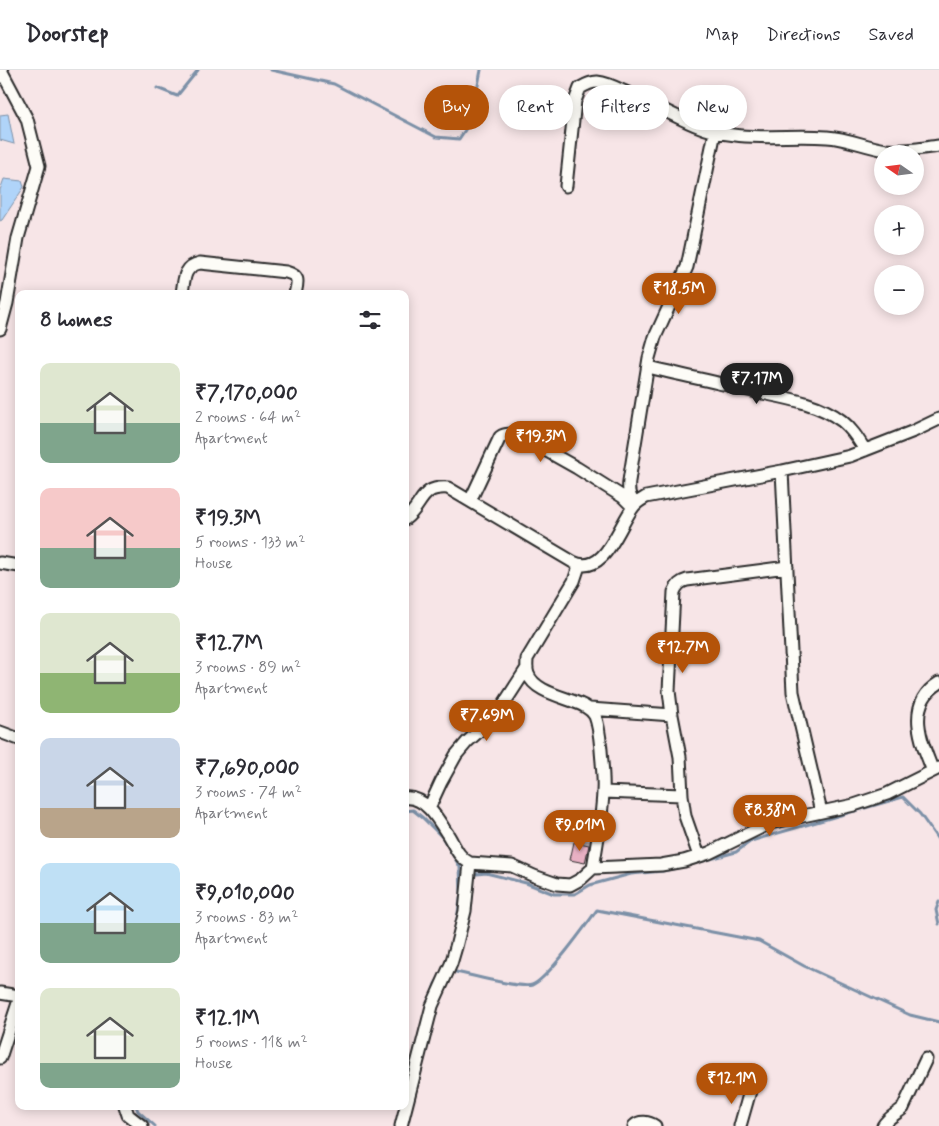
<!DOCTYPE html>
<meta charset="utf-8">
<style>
body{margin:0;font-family:Mynerve,sans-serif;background:#f2f2f3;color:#2b2b33;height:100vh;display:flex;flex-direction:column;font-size:19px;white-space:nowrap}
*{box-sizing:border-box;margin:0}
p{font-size:16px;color:#7c7c81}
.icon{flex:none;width:28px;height:28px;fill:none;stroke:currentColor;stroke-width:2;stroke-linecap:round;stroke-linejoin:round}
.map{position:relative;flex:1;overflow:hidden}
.sheet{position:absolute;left:15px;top:220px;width:394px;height:820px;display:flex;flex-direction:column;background:#fff;border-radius:10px;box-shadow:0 2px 12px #0003}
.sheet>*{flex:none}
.guide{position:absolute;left:424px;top:15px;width:440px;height:45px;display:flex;gap:10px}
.needle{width:32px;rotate:284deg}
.buttons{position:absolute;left:874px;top:75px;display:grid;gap:10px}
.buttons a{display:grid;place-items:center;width:50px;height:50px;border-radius:50%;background:#fff;box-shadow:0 2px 12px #0003;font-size:25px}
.price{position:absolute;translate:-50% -42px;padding:0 11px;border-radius:18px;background:#b45309;color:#fff;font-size:16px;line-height:32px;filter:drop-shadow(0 1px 2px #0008)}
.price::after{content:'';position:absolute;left:50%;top:30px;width:15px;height:11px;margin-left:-8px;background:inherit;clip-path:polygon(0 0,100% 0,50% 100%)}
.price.on{background:#222;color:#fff}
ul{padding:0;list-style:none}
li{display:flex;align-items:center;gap:15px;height:125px;padding:0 25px}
li span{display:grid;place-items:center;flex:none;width:140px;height:100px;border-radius:10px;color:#555}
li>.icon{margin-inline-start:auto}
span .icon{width:60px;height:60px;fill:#fffc;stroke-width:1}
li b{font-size:21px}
h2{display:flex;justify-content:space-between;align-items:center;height:60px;padding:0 25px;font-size:21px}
.chip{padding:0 18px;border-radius:22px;background:#fff;box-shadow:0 2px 12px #0003;font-size:18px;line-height:45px}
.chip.on{background:#b45309;color:#fff}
header{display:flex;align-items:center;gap:30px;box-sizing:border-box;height:70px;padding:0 25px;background:#fff;border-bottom:1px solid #e1e1e2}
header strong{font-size:24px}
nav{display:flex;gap:28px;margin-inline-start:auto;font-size:18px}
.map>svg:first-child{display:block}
</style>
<header>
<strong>Doorstep</strong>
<nav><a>Map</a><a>Directions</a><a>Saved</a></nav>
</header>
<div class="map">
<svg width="939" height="1056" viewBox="0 0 939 1056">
<defs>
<filter id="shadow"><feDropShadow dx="3.5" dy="-3.5" stdDeviation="0" flood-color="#0004"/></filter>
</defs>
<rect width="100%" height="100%" fill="#f7e5e7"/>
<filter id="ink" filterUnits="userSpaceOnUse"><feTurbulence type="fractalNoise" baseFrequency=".02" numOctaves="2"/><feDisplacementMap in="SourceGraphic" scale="10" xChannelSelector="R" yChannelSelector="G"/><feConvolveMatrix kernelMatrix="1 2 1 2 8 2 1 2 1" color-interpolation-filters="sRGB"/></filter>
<g filter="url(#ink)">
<path fill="#b0d4f9" stroke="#7b90a7" d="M8 44 14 74 0 70V45Z
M4 109 22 111 24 117 2 150 0 151V120Z"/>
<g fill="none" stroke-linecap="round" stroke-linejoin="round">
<path stroke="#7b90a7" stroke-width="3" d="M271 0 334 14 436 67 459 69 471 51 481 0
M157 18 177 26 198 0
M405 741 413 740 423 748 442 767 460 797 461 823 456 856
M699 792 736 782 751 771 903 727 920 744 939 771
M477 804 486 803 526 813 554 824H575L590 815 631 804 663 801 681 797
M939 832 936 840 939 854
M456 902C470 905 521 919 532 915 548 909 585 856 597 840L759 871 804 896 910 945 939 952
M432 923 435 914 441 904
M136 1036 138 1041 155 1056"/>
</g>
<path fill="#e8b0c3" stroke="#2b2b2b" filter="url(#shadow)" d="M574 772 589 775 585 793 570 790Z"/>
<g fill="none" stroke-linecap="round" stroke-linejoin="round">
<defs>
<path id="minor" d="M566 116 575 31 580 18C585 15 591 12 597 12 606 13 615 17 623 21 647 31 670 44 695 55 736 73 783 64 827 67 847 68 866 77 886 80 904 82 922 78 939 76
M182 224C184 209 184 196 200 193L286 202C300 206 298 211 295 224
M0 259 7 233 18 168 39 96 27 49 1 0
M648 297C681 305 715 312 748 320 779 327 816 331 842 351 852 359 858 369 865 380
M782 401 793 622 821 742
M470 431 500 367C507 362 514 365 522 367L577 398 623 427 632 436
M635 435C629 426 628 421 629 411L649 288 655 267 687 197 715 62
M405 449C424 435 419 416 448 418L573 492C605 508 619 454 634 436 637 432 641 430 646 427L782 401 850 386 914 361 939 349
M0 493 19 496
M579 496 574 511 527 589C527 594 526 599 528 604 535 623 567 627 584 636 589 639 592 640 595 646 599 656 600 669 601 680 602 694 604 708 603 722 602 748 597 773 593 798
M590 639 672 645
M0 662 19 669
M933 701C921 672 905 634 939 613
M603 722 682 725
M405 728C424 726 437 747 446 762 454 773 457 787 470 793L512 796 534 806 557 814 570 815 581 809 593 798 661 795 684 791 709 783 770 753 854 735 887 724 939 698
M429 738 441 712 456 685 467 672 496 646 527 598
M699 786 685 746 682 725 680 687 672 645 669 621 674 522C677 515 680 512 687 510L787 497
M0 923 19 926
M0 988 19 930
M125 1036 128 1045 142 1056
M401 1056 432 936 451 894 456 877 465 841 470 793
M634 1056C640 1050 649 1052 655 1056
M740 1056 750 1021
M883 1056C888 1047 897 1044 903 1038L926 989"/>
</defs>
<use href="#minor" stroke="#2b2b2b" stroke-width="15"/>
<use href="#minor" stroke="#fdfcf7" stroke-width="11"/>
</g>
</g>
</svg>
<div class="buttons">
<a><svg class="needle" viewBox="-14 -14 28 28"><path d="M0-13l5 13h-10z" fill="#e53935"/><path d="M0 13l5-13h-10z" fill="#7c7c81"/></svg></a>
<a>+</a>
<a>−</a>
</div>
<b class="price" style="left:679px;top:245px">₹18.5M</b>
<b class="price on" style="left:757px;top:335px">₹7.17M</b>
<b class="price" style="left:541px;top:393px">₹19.3M</b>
<b class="price" style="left:683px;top:604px">₹12.7M</b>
<b class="price" style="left:487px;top:672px">₹7.69M</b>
<b class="price" style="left:770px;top:767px">₹8.38M</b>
<b class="price" style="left:580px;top:782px">₹9.01M</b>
<b class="price" style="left:732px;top:1035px">₹12.1M</b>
<div class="guide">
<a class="chip on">Buy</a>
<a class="chip">Rent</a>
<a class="chip">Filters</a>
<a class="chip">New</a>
</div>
<section class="sheet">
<h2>8 homes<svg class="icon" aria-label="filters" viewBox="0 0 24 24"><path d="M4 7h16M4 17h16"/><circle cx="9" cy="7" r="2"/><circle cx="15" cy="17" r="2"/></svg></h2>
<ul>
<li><span style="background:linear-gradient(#dfe7d0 60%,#7fa58c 0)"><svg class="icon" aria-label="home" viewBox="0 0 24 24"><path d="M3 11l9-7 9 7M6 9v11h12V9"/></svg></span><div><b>₹7,170,000</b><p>2 rooms · 64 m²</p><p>Apartment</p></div></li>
<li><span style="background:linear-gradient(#f6c9c9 60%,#7fa58c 0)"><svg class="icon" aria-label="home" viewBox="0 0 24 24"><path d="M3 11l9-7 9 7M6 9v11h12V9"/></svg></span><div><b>₹19.3M</b><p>5 rooms · 133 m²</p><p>House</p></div></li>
<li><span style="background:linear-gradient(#dfe7d0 60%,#8fb573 0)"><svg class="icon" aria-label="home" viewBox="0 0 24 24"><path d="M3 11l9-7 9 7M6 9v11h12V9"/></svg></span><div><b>₹12.7M</b><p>3 rooms · 89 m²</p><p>Apartment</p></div></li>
<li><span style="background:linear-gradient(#c9d6e8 70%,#b9a48a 0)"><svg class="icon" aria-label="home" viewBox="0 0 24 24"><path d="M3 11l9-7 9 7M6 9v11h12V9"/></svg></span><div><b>₹7,690,000</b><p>3 rooms · 74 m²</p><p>Apartment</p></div></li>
<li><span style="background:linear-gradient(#bfe0f5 60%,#7fa58c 0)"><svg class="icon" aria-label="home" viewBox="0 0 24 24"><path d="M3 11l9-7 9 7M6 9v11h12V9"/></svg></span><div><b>₹9,010,000</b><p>3 rooms · 83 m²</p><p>Apartment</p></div></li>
<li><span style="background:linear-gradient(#dfe7d0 75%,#7fa58c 0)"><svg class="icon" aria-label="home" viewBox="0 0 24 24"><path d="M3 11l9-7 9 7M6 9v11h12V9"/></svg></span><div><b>₹12.1M</b><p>5 rooms · 118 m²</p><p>House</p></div></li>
</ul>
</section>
</div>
